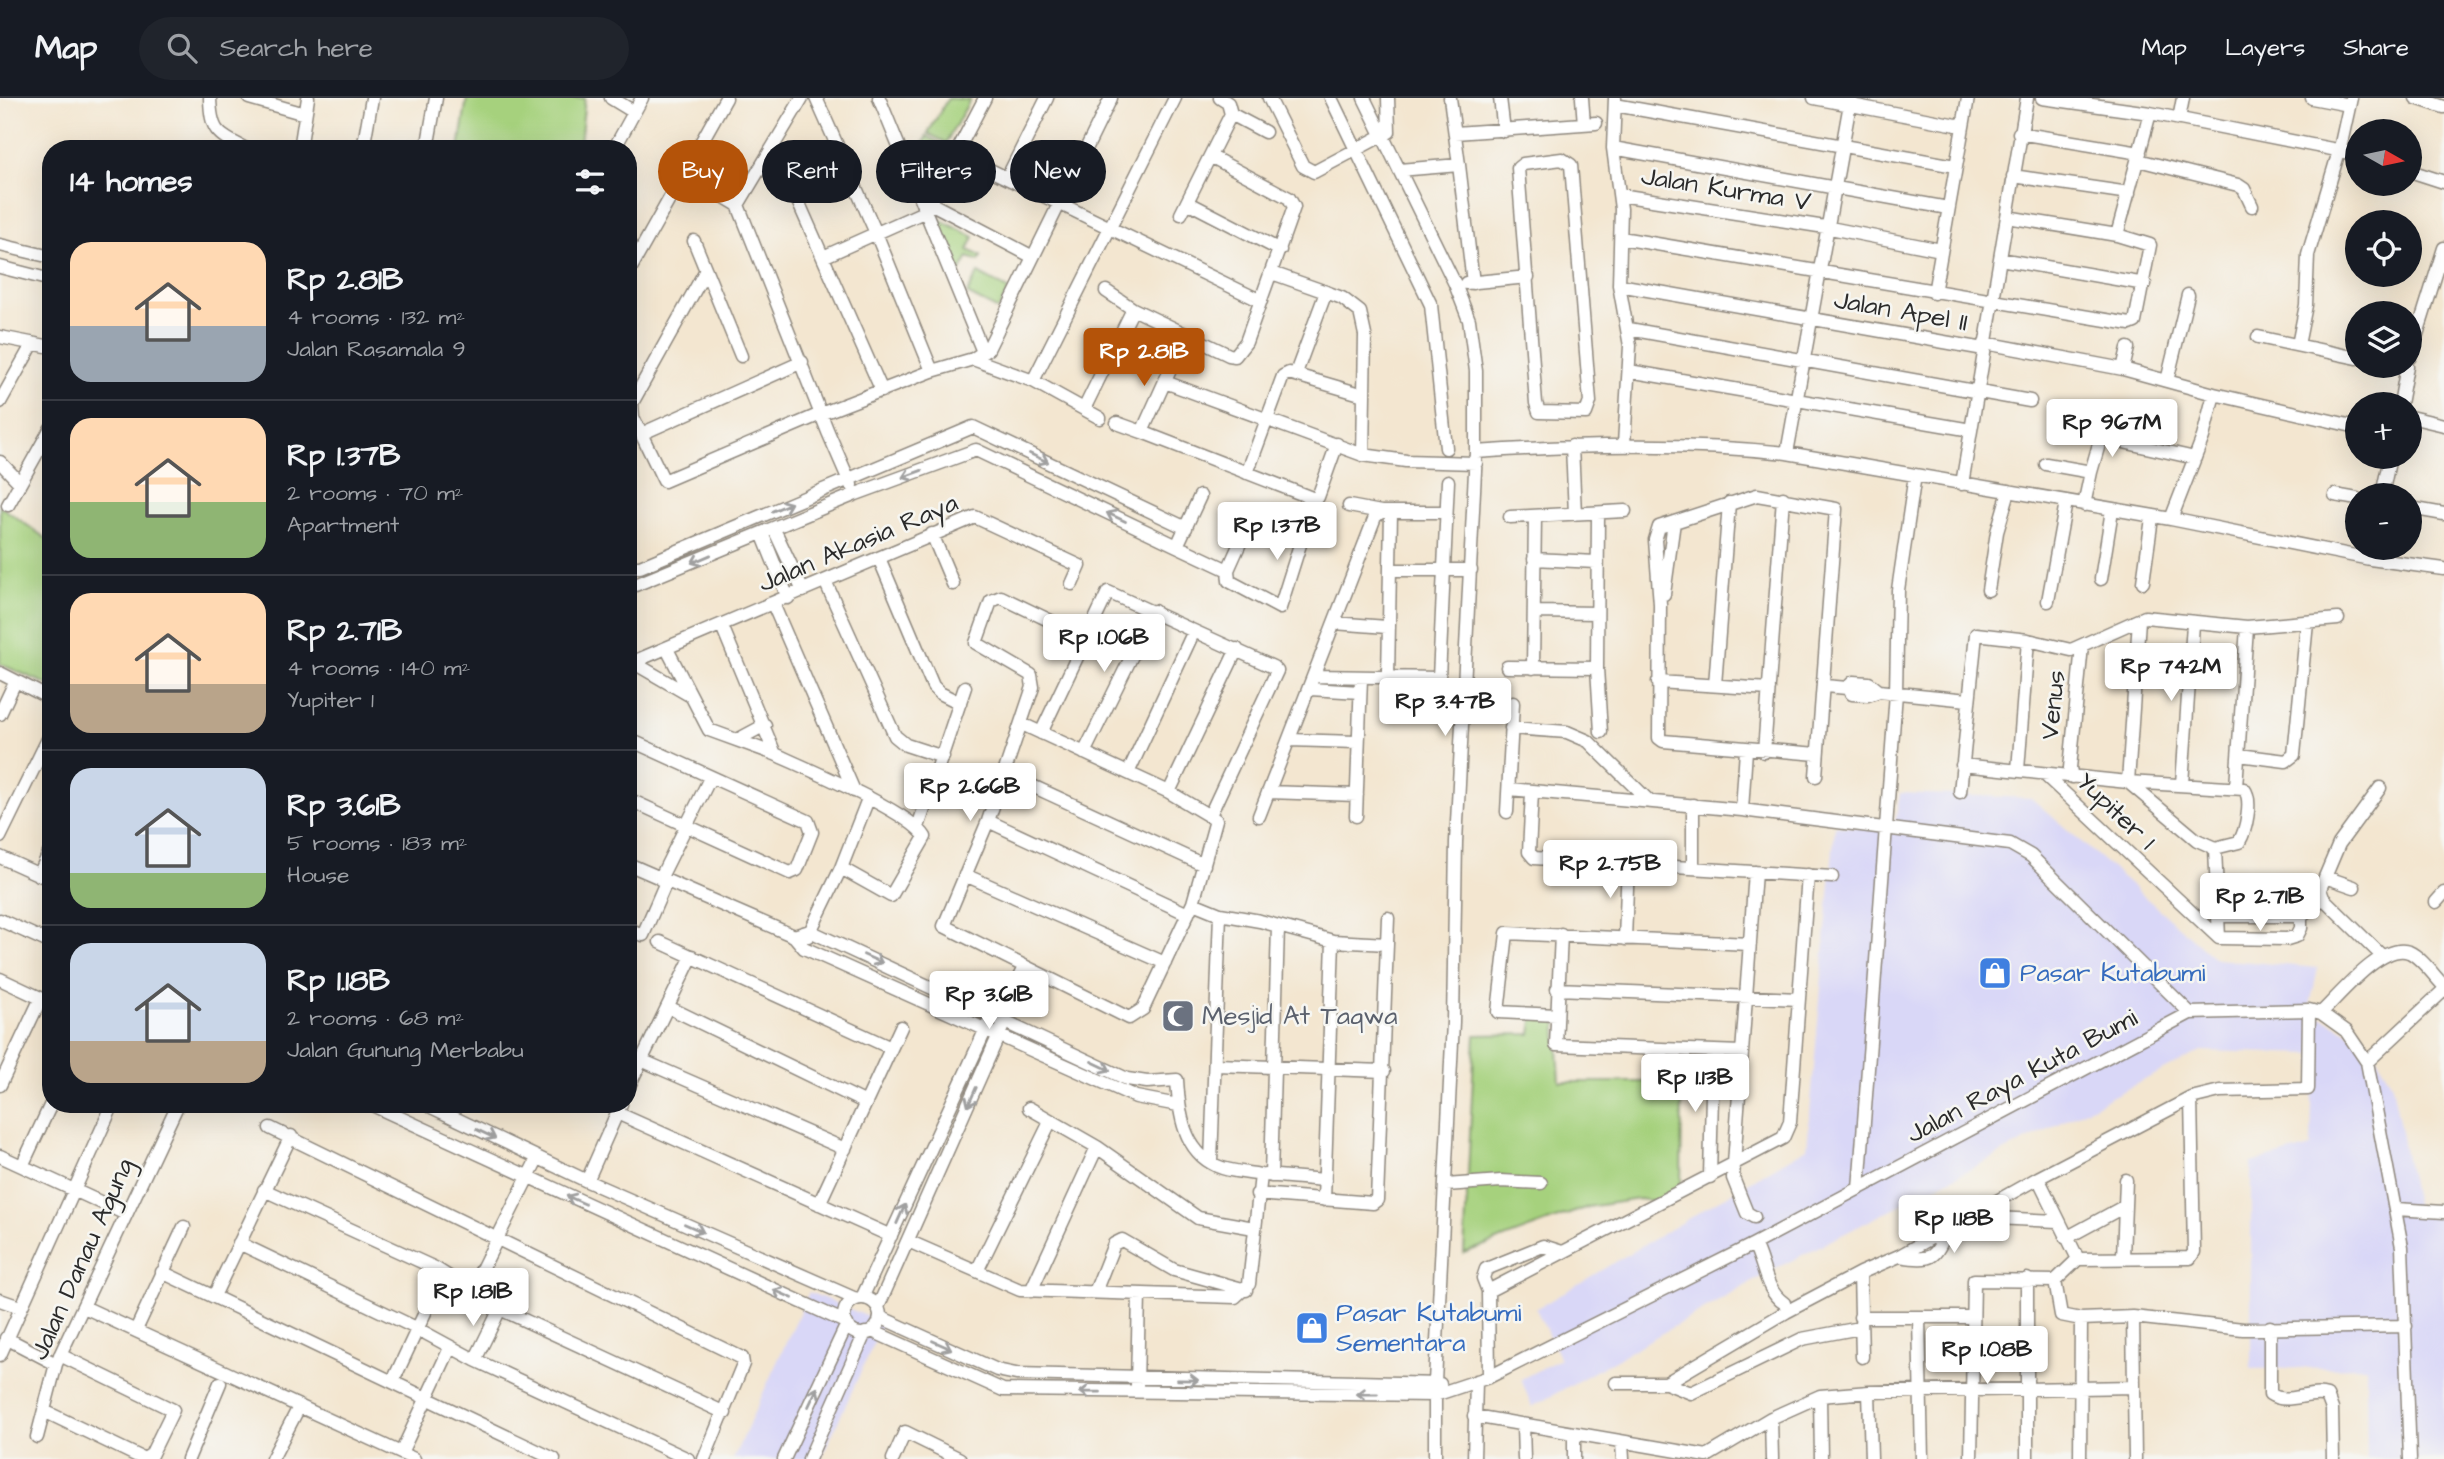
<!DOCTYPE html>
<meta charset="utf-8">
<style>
body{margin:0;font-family:"Architects Daughter",sans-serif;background:#20242c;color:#f1f3f6;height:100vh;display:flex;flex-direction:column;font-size:26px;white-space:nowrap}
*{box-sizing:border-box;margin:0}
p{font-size:23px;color:#9ea1a6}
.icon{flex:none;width:38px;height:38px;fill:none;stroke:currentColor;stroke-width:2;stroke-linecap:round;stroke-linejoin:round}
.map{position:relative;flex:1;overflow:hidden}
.side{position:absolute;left:42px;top:42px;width:595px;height:973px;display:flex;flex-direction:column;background:#171b24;border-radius:28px;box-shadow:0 7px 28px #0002}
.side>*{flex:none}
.banner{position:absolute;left:658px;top:42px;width:665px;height:63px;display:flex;gap:14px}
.needle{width:46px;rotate:99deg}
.buttons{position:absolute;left:2345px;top:21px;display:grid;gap:14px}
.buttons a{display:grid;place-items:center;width:77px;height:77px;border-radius:50%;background:#171b24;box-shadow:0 7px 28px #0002;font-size:35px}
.price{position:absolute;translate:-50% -60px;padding:0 16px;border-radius:7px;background:#fff;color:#222;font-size:23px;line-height:46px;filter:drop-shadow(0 2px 4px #0008)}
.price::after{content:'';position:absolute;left:50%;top:42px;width:21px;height:16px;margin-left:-10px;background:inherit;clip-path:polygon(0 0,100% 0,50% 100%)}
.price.selected{background:#b45309;color:#fff}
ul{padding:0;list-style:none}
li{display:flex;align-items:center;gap:21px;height:175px;padding:0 28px}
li+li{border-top:2px solid #363941}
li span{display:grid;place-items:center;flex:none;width:196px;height:140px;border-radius:21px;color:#555}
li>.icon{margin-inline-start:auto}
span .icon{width:84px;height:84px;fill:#fffc;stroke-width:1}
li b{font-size:30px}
h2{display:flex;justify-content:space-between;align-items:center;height:84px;padding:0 28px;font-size:30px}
.chip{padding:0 24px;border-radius:32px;background:#171b24;box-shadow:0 7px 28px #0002;font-size:24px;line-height:63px}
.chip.selected{background:#b45309;color:#fff}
header{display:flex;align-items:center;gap:42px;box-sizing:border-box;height:98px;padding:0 35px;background:#171b24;border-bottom:2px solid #363941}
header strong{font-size:33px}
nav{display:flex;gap:38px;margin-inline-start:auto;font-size:24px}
.search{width:490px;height:63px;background:#20242c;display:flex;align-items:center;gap:18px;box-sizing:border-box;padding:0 24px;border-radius:38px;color:#9ea1a6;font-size:26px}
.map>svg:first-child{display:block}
</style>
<header>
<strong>Map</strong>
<div class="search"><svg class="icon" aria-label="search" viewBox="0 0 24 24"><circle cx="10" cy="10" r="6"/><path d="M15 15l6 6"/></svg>Search here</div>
<nav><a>Map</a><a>Layers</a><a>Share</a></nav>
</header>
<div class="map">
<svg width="2444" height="1361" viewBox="0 0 2444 1361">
<rect width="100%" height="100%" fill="#f6f6f2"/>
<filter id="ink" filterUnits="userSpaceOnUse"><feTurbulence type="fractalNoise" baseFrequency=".0143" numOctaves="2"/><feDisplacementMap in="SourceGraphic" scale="14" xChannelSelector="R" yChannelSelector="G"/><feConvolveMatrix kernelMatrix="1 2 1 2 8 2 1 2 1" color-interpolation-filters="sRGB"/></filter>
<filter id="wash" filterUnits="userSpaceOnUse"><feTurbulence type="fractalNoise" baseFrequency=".00686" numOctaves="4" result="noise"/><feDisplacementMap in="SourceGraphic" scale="28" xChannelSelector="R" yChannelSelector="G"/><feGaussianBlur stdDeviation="1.57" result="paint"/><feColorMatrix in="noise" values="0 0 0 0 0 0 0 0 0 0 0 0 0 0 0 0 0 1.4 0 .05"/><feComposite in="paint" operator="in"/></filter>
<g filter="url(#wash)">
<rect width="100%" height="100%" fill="#f3e6d0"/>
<path fill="#d9d7f7" d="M1900 695 2031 700 2216 861 2318 870 2309 912 2371 947 2392 987 2416 1112 2444 1114V1361H2367L2366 1269 2251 1271V1065L2311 1049 2313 956 2201 953 1775 1171 1532 1309 1521 1281 1560 1261 1536 1211 1807 1050 1835 728 1894 731Z
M809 1194 883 1225 821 1361H733Z"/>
<path fill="#a6d17d" stroke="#687e54" stroke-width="2" d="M467 0H585L580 46 588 51H459Z
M948 0 970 2 946 45 928 35Z
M927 38 949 51 940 68 918 57Z
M908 54 942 73 932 98H924Z
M932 118 974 139 968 152 981 158 979 163 968 159 957 180Z
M978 175 1009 192 998 212 967 196Z
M0 408 51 444V588L0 566Z
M1534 916 1556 917 1560 984H1682L1681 1093 1661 1104 1639 1101 1588 1109 1464 1155 1475 937 1531 936Z"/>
</g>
<g filter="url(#ink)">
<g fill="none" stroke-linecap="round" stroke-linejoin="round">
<defs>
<path id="minor" d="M210 0C211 34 217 36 246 51
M249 0 305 16
M611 0 634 14
M816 0 876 135 932 273
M879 0 983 254
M1269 0 1303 68 1314 74 1389 34 1388 0
M1331 0 1431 207 1446 350
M1364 0 1455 186 1469 222 1476 273V354L1456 744 1453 924 1435 1284V1361
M1450 0 1459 67
M1500 0 1504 33
M1582 0 1584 26
M1814 0 1962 28
M2042 0 2150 15 2357 56
M2312 0 2349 7
M2416 0 2444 9
M1615 7 1955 68
M1231 16 1265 34
M2179 21 2183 0
M1455 35 1596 25
M2019 35 2140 55
M774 49 882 293
M586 50 588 51
M1613 50 1615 0
M300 51 308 0
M363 51 372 0
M427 51 436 0
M614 51 642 0
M957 56 1261 203
M1562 61 1571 67 1590 304 1586 315 1539 314 1536 305 1518 70 1523 66Z
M2138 62 2238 87 2244 91 2252 108
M678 71 738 107
M1399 72 1459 67 1473 185
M2410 73 2444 84
M2013 78 2129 95
M1007 80 1047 0
M1620 97 1825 129 1941 152
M1187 104 1280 152
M932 106 1033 159
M738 107 828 334 851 387
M738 107 802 0
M1181 116 1231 16 1228 5 1220 0
M2007 119 2117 137
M1621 140 2130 226 2135 224 2150 147 2117 137 2150 15
M694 143 741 258
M0 147 51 159
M823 159 926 113 985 0
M2000 161 2145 186
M0 169 51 182
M706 172 632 305 633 319 664 383 823 315 932 273 973 261 988 251 1111 0
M628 175 726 0
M1272 175 1326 194 1296 275
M1466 185 1528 179
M1619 187 1984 251
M1106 193 1133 211 1229 257 1235 258 1246 244 1294 109 1289 100 1210 58
M1326 194 1342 200 1360 214 1365 237 1364 297
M1934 195 1968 0
M1629 231 2030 303
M0 239 51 249
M2258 239 2357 260
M1985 245 2123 271 2214 296 2203 339 2171 421
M2298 247 2306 207 2308 157 2340 50 2351 0
M2410 259 2444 150
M973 261 1033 283 1100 320
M1175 261 1142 334 1312 400 1318 399 1337 346
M2123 271 2128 250
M1629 273 1971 332
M1033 283 1175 0
M2167 283 2188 197
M1165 284 1363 357 1406 363 1476 365
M2214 296 2357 329
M0 304 32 247
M2400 306 2407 268
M1085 309 1133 211
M2410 319 2444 327
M1117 325 1142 334
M641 336 802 264
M1624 346 1630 248 1619 187 1621 111 1613 50 1948 110
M1572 348 1575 416
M1476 354C1581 347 1683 344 1787 355L2171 421 2370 461 2444 471
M1787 355 1851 0
M0 364 20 385
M2046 366 2091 374 2084 407
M2091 374 2101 339 2195 360
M1247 375 1283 278 1289 275 1364 297 1363 357
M1962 386 2027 0
M2335 397 2357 401
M2382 397 2390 359
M1200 398 1177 448 1228 472
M8 407 51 330
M1349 408 1381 414
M2410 410 2444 416
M1598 415 1597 570 1601 634
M1510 419 1625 413
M1249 425 1228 472 1229 483 1280 510 1303 437
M774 431 803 493
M762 435 788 500
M932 436 953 486
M879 460 933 588 940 595 960 605
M1534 461 1596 464
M628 469H640L973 329 1186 430
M1390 472H1471
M2101 481 2112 412
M2143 484 2152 420
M826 485 895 638 906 647 943 659
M628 490 856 396 976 352 1177 448
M1988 492 1997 434 2009 393
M1664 496 1674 424
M2048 503 2066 404
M773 506 854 693
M1534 514 1597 515
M2139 522 2128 684 2197 742 2215 750
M1334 525 1387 529
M722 528 775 656C805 670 911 714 925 739L891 798 841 770
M667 551 709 632 775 656
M629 562 691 598
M633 564 975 419 1080 468 1072 486
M1507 569 1597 570
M1533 570 1535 418
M0 575 51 601
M1315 578 1439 580 1448 383
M1388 580 1391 414
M1658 584 1769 591
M1715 587 1729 405
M1825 588 1847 590 1852 596 1868 597 1879 593 1968 602
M1847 590 1853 584 1869 585 1879 593
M1310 591 1360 594
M0 616 15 584
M1022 626 1169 694 1216 722 1193 805 1143 911 1129 920 944 828 988 723 1033 589 1031 577 976 545 991 503 1001 499 1086 540
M1511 630 1567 634 1588 643 1649 703
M1041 635 1108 494 1273 569 1277 573 1210 717
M628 641 808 723 812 734 797 772 790 775 628 701
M737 642 765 627
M1289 642 1357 644
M1764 654 1783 400
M1084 655 1154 513
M2239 657 2286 663 2294 657 2307 525
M1962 667 2128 684 2244 691C2253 702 2246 733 2239 744L2215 750
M2018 672 2028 542
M1004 675 1204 767
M1128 675 1194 533
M2044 676 2219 840
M1816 678 1836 411 1757 397 1659 429 1655 442 1660 506 1659 640 1663 643 1817 656
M2072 679 2070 670 2082 548
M2182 686 2193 526
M2236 689 2247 529
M2380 690 2339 746 2320 791 2323 800 2381 857
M1509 691 1742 712 2010 746 2031 758 2190 915
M1169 694 1237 551
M1268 694 1357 697
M1532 694 1529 754 1534 760 1832 779
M1960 694 1976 536 2028 542 2071 552 2145 519 2247 529 2338 521
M1742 712 1746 652
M1507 714 1513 605
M1259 718 1375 419 1381 414H1446
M1356 718 1361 580
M988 723 1188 816
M918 729 965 589
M0 739 51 635
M2215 750 2219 840
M0 759 51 782
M628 766 794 838 804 850 1136 999 1178 1007
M1693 769V707
M39 777 51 751
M965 777 1165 865
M2325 779 2354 789
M660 781 710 680
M2436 804 2444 795
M1193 805 1220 816 1260 823 1333 843 1387 846
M2219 818H2301L2323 800
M0 822 51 845
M628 831 643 837 666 784
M1561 836 1556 947 1741 954
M794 838 810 833 1127 981 1147 984 1177 982C1179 1014 1183 1053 1217 1068 1230 1074 1247 1074 1261 1077L1249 1186 1235 1199 1020 1192 908 1143
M808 838 841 770 868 701
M2219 840 2287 841 2297 838 2301 830V818
M1625 841 1628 765
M660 844 891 950
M0 881 51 905
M1557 891 1799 901
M668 909 866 1005
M2321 915C2339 898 2382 844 2409 854 2421 859 2435 879 2444 888
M1556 917 1498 914 1507 835 1750 846
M641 962 845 1051
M2367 964 2444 892
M1216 967 1384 973
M0 987 41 900
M628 990 692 858
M370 1006 845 1224
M425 1006 587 1083 856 1201
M1029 1010 1097 1049 1198 1120 1254 1130
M617 1015 891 1138
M270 1030 742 1260 743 1266 704 1361
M0 1058 126 1116
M1211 1064 1220 816
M22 1068 51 1006
M1265 1077 1325 1082
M1271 1078 1278 828
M1710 1079 1713 955
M2038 1080 2078 1161 2190 1160 2194 1154 2191 1000
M587 1083 621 1006
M1446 1087 1501 1083 1541 1085
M1859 1091 1896 595 1898 492 1915 377
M264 1092 435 1170 500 1211 725 1315
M1257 1096 1373 1105 1377 1102 1388 820
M1324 1102 1333 843
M819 1106 901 929
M2396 1111 2444 1114
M1754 1119 1747 1115 1733 1080 1755 774
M1974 1119 2057 1123
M2066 1140 2125 1108
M239 1145 416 1230 475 1262 688 1361
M1754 1146C1764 1164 1765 1193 1784 1205
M1899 1158C1934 1163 1934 1162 1948 1130
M2123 1159 2126 1082
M977 1173 1050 1024
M162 1174 554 1361
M1860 1175 1862 1259
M2027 1181V1361
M2055 1183 2078 1161
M471 1193 537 1061
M1031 1193 1097 1049
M1488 1193 1783 1040 1790 1024 1808 777
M1095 1194 1114 1146 1122 1142 1174 1172 1246 1192
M214 1198 291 1038
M862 1200 990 922
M844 1218a18 18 0 1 1 36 0a18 18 0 1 1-36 0Z
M0 1202 20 1209
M84 1209 414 1361
M878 1209 1005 923 1007 904 1024 869
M880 1219 997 1272 1016 1276 1440 1286
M1860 1219H1972
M1919 1219 1922 1361
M2133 1219 2135 1361
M2270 1229V1296C2288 1308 2308 1292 2327 1298L2332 1311 2333 1361
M136 1232 184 1129
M872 1233 1003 1292 1435 1297 1489 1279 1754 1146 2190 915 2309 912 2321 915 2346 933 2367 964 2402 1149 2410 1361
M6 1240 56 1266
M0 1257 113 1006
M60 1257 173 1312 151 1357 144 1361
M475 1262 500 1211
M1489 1279 1488 1193 1483 1180 1486 1171 1543 1148 1562 1154
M393 1283 443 1176
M1616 1285H1666L1691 1295 1802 1241 1860 1230
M1666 1285 1786 1214 1860 1175 1899 1158 2038 1080 2191 1000 2220 993 2308 991 2309 912
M1137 1288 1139 1196
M1869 1294 1871 1361
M1820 1298 1821 1361
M44 1313 144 1361
M1474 1318 1707 1358 1771 1320 1820 1298 1869 1294 2134 1289
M1771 1320 1772 1361
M1523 1327 1524 1361
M37 1339 56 1266 178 1006
M1622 1345 1623 1361
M401 1355 450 1250
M188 1361 220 1285
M272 1361 299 1309
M784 1361 847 1226
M809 1361 865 1235
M893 1361 905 1334 960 1361
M1474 1361 1476 1283
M1574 1361V1336
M1971 1361 1974 1182 2055 1183 2061 1217 2081 1221 2133 1219 2243 1231 2406 1228
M2080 1361 2081 1221"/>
</defs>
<use href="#minor" stroke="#8f887e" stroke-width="15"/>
<use href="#minor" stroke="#fff" stroke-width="12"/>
</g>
<defs><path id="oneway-shaft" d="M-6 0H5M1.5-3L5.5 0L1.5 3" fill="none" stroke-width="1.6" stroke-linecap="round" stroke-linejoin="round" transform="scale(1.75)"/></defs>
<g stroke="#a0a0a0">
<use href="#oneway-shaft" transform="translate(1039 360) rotate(25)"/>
<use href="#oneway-shaft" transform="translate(912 376) rotate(160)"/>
<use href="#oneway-shaft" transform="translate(782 409) rotate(-23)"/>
<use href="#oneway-shaft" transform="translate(1116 419) rotate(-155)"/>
<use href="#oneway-shaft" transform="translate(701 461) rotate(157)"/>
<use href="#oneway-shaft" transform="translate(873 861) rotate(24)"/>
<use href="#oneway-shaft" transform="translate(1101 968) rotate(25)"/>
<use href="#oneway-shaft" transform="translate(972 999) rotate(114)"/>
<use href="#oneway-shaft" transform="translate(486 1036) rotate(26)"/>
<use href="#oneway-shaft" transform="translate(576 1102) rotate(-156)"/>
<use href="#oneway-shaft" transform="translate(901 1116) rotate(-66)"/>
<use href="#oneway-shaft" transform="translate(694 1130) rotate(24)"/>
<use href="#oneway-shaft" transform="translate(783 1196) rotate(-156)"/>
<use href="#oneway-shaft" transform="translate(942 1247) rotate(24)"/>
<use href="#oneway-shaft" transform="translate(1188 1282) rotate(1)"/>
<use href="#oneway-shaft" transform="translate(1090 1294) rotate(-179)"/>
<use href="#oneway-shaft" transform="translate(1367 1296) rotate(-180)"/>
<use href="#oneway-shaft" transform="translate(813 1299) rotate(-65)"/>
</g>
</g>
<defs>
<symbol id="shop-square" viewBox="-11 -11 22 22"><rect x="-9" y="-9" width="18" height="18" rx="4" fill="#3f7fe0" stroke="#f6f6f2"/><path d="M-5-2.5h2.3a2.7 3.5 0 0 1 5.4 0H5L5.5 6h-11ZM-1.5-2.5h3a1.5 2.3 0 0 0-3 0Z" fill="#fff"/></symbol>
<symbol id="mosque-square" viewBox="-11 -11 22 22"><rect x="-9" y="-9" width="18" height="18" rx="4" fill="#6b7280" stroke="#f6f6f2"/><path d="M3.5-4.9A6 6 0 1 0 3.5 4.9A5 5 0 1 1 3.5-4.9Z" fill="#fff"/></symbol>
</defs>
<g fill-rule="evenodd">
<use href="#shop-square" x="1976" y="856" width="38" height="38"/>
<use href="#mosque-square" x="1159" y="899" width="38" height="38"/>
<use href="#shop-square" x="1293" y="1211" width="38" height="38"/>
</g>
<g text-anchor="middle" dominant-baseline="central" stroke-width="5" stroke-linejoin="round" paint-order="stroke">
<g font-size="26" fill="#2b2b2b" stroke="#f6f6f2">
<text transform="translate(1726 91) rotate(9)">Jalan Kurma V</text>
<text transform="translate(1901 213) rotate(10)">Jalan Apel II</text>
<text transform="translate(858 445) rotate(-23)">Jalan Akasia Raya</text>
<text transform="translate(2053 607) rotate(-84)">Venus</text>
<text transform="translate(2116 713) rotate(44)">Yupiter 1</text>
<text transform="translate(2022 978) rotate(-28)">Jalan Raya Kuta Bumi</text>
<text transform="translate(82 1161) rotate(-66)">Jalan Danau Agung</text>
</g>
<g font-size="26" fill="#366cbe" stroke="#f6f6f2" text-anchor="start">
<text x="2020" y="875">Pasar Kutabumi</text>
<text x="1336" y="1215">Pasar Kutabumi<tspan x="1336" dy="30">Sementara</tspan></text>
</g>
<g font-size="26" fill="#5b616d" stroke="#f6f6f2" text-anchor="start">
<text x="1202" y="918">Mesjid At Taqwa</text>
</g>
</g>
</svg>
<div class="buttons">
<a><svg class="needle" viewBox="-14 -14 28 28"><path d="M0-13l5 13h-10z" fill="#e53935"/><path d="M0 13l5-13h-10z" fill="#9ea1a6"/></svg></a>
<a><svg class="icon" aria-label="locate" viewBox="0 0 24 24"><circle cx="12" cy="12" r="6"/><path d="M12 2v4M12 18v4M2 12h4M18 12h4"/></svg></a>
<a><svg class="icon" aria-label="layers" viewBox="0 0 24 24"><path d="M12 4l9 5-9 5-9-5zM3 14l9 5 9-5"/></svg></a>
<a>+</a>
<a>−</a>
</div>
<b class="price selected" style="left:1144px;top:290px">Rp 2.81B</b>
<b class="price" style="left:2112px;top:361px">Rp 967M</b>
<b class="price" style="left:1277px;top:464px">Rp 1.37B</b>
<b class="price" style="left:1104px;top:576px">Rp 1.06B</b>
<b class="price" style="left:2171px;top:605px">Rp 742M</b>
<b class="price" style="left:1445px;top:640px">Rp 3.47B</b>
<b class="price" style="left:970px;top:725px">Rp 2.66B</b>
<b class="price" style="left:1610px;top:802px">Rp 2.75B</b>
<b class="price" style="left:2260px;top:835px">Rp 2.71B</b>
<b class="price" style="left:989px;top:933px">Rp 3.61B</b>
<b class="price" style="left:1695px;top:1016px">Rp 1.13B</b>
<b class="price" style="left:1954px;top:1157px">Rp 1.18B</b>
<b class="price" style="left:473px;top:1230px">Rp 1.81B</b>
<b class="price" style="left:1987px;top:1288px">Rp 1.08B</b>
<div class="banner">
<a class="chip selected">Buy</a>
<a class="chip">Rent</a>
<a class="chip">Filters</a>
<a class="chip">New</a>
</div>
<section class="side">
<h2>14 homes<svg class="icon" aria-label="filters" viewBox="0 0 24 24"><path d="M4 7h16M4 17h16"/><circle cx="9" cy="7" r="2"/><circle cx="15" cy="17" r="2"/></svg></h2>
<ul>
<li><span style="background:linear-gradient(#ffd9b3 60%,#9aa5b1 0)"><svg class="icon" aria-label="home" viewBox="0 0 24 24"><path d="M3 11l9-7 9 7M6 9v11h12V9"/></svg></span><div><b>Rp 2.81B</b><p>4 rooms · 132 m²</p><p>Jalan Rasamala 9</p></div></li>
<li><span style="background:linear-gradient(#ffd9b3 60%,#8fb573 0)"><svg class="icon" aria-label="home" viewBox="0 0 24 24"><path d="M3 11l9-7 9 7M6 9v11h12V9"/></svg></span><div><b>Rp 1.37B</b><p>2 rooms · 70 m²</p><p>Apartment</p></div></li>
<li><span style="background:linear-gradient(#ffd9b3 65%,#b9a48a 0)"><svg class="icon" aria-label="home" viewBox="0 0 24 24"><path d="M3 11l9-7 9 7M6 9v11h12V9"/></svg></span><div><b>Rp 2.71B</b><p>4 rooms · 140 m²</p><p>Yupiter 1</p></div></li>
<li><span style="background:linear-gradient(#c9d6e8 75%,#8fb573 0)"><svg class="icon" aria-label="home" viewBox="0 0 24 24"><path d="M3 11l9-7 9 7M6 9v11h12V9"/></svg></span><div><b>Rp 3.61B</b><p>5 rooms · 183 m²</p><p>House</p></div></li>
<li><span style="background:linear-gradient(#c9d6e8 70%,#b9a48a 0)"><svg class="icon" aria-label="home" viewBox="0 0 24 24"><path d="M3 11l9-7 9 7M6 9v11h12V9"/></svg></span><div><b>Rp 1.18B</b><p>2 rooms · 68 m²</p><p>Jalan Gunung Merbabu</p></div></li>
</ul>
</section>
</div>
